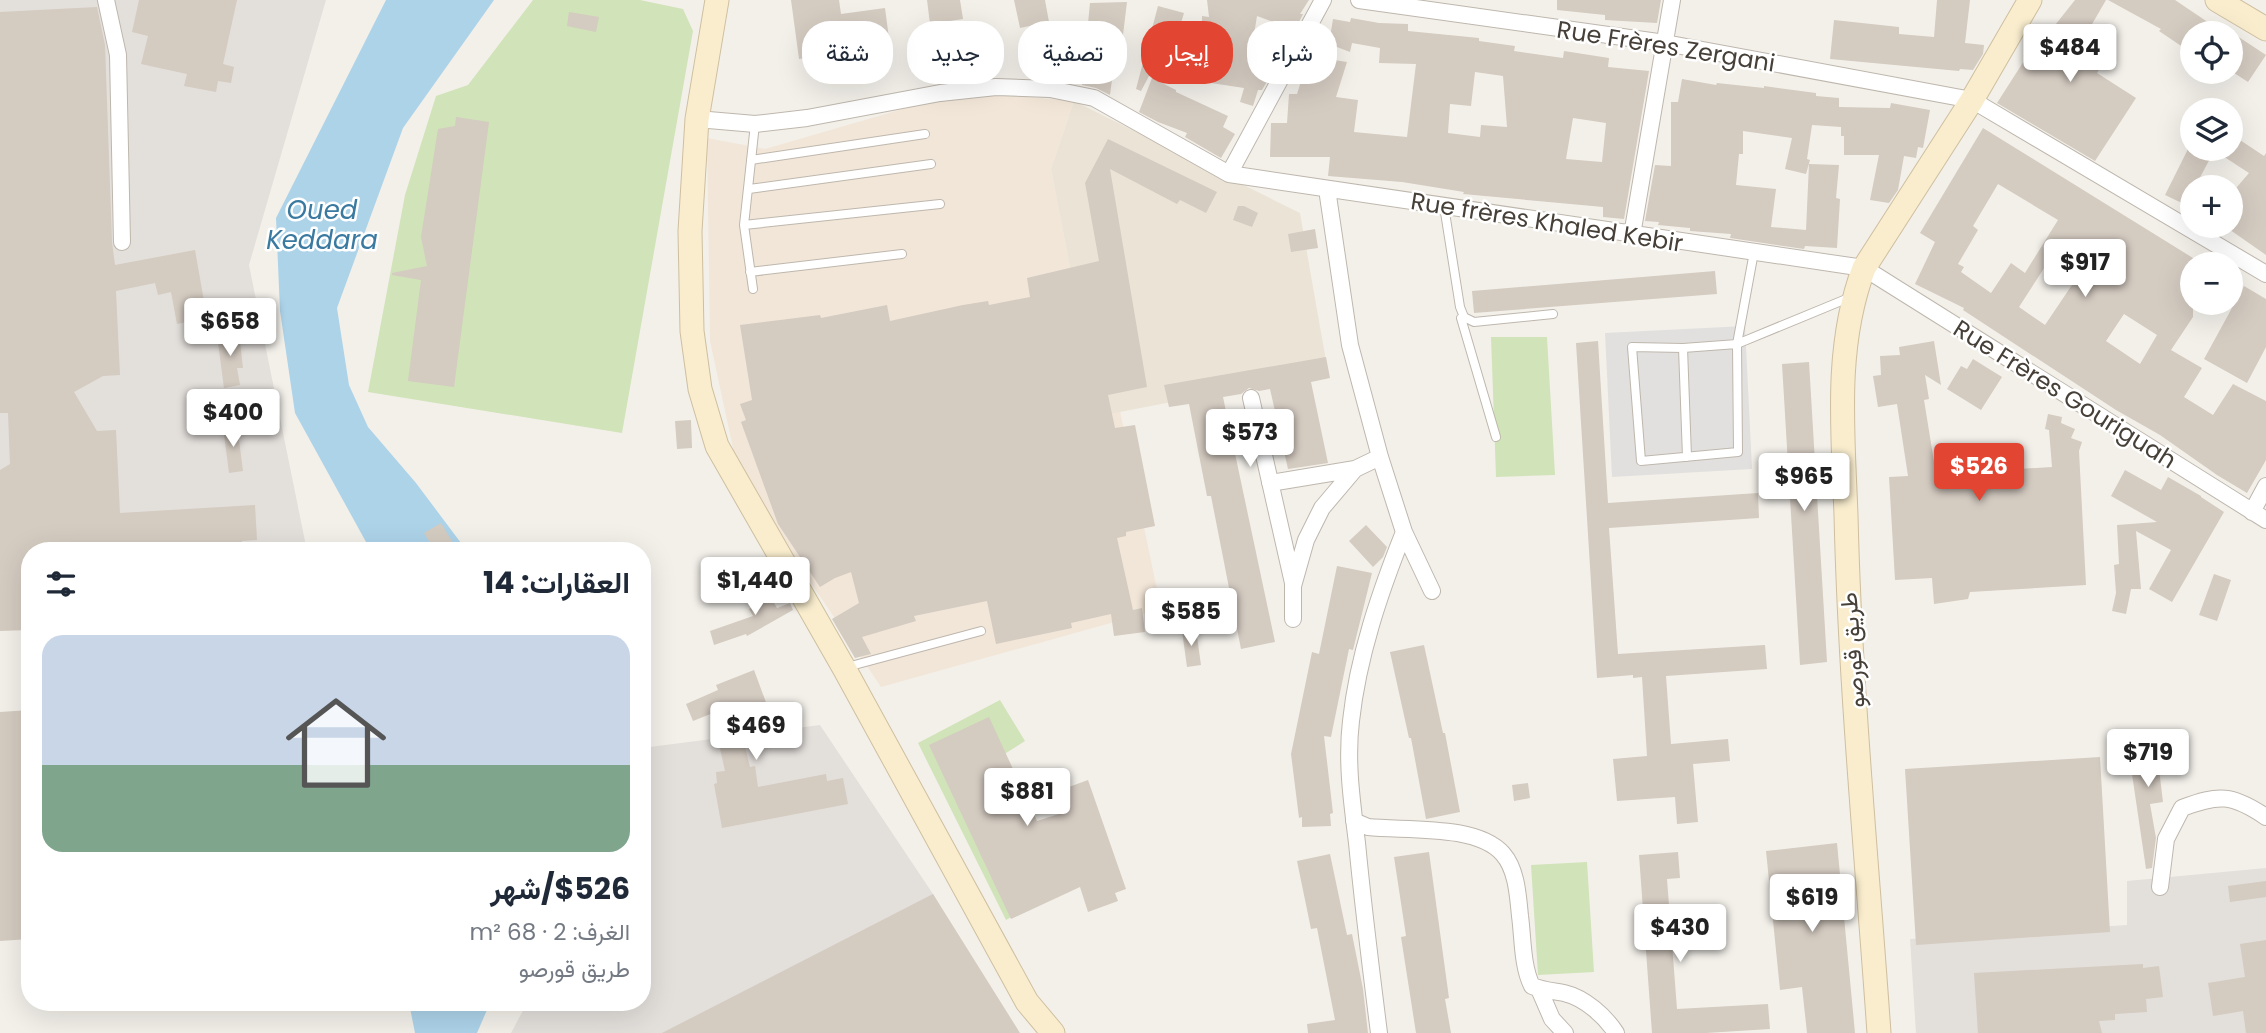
<!DOCTYPE html>
<html lang="ar">
<meta charset="utf-8">
<style>
body{margin:0;font-family:Poppins,Vazirmatn,sans-serif;background:#f2f2f3;color:#1f2937;direction:rtl;height:100vh;display:flex;flex-direction:column;font-size:26px;white-space:nowrap}
*{box-sizing:border-box;margin:0}
p{font-size:23px;color:#747a83}
.icon{flex:none;width:38px;height:38px;fill:none;stroke:currentColor;stroke-width:2;stroke-linecap:round;stroke-linejoin:round}
.map{position:relative;flex:1;overflow:hidden;direction:ltr}
.sheet{position:absolute;left:21px;top:542px;width:630px;height:469px;display:flex;flex-direction:column;background:#fff;border-radius:28px;box-shadow:0 7px 28px #0002;direction:rtl}
.sheet>*{flex:none}
.top-card{position:absolute;left:672px;top:21px;width:665px;height:63px;direction:rtl;display:flex;gap:14px}
.controls{position:absolute;left:2180px;top:21px;display:grid;gap:14px}
.controls a{display:grid;place-items:center;width:63px;height:63px;border-radius:50%;background:#fff;box-shadow:0 7px 28px #0002;font-size:35px}
.price{position:absolute;translate:-50% -60px;padding:0 16px;border-radius:7px;background:#fff;color:#222;font-size:23px;line-height:46px;filter:drop-shadow(0 2px 4px #0008)}
.price::after{content:'';position:absolute;left:50%;top:42px;width:21px;height:16px;margin-left:-10px;background:inherit;clip-path:polygon(0 0,100% 0,50% 100%)}
.price.current{background:#e24532;color:#fff}
ul{padding:0;list-style:none}
li{display:grid;align-content:center;gap:14px;height:371px;padding:0 21px}
li span{display:grid;place-items:center;height:217px;border-radius:21px;color:#555}
li>.icon{margin-inline-start:auto}
span .icon{width:126px;height:126px;fill:#fffc;stroke-width:1}
li b{font-size:30px}
h2{display:flex;justify-content:space-between;align-items:center;height:84px;padding:0 21px;font-size:30px}
.chip{padding:0 24px;border-radius:28px;background:#fff;box-shadow:0 7px 28px #0002;font-size:24px;line-height:63px}
.chip.current{background:#e24532;color:#fff}
.map>svg:first-child{display:block}
</style>
<div class="map">
<svg width="2266" height="1033" viewBox="0 0 2266 1033">
<rect width="100%" height="100%" fill="#f3f0ea"/>
<path fill="#f2e6d8" d="M992 94 1074 101 1051 169 1099 416 1120 411 1161 609 881 687 739 476 710 341 707 138 765 149 937 99Z"/>
<path fill="#e3dfdb" d="M0 0H326L249 265 307 551H30L0 621Z
M820 725 933 894 1003 1023 1012 1033H511L527 1003H642V748Z
M2266 868V1033H1916L1910 939 2127 925V881Z"/>
<path fill="#ebe4d6" d="M1074 101 1300 213 1328 372 1099 416 1051 169Z"/>
<path fill="#d1e3b8" d="M533 0H640L683 9 693 31 622 433 368 392 405 195 436 96 468 85Z
M1491 337H1547L1555 475 1496 477Z
M1000 700 1025 741 984 767 1057 891 1006 920 918 743Z
M1587 862 1594 972 1538 975 1531 865Z"/>
<path fill="#e2e0de" d="M1745 326 1752 469 1612 477 1605 333Z"/>
<path fill="#add3e9" d="M386 0H494L403 128 337 308 349 385 368 427 416 483 467 551H371L295 413 280 311 276 218Z
M409 1003H490L477 1033H415Z"/>
<path fill="#d4cbc1" fill-rule="evenodd" d="M139 0H237L223 64 234 67 231 83 218 81 216 92 184 86 187 74 141 64 148 36 132 32Z
M791 0H839L841 14 885 8 890 46 799 59Z
M927 0H960L963 19 930 24Z
M1014 0H1045L1049 22 1020 28Z
M1207 0H1309L1300 14H1303L1295 30 1257 16 1252 47 1273 50 1268 80 1262 90H1258L1253 106 1240 102 1244 88 1211 83 1216 72 1201 71 1202 16 1209 17Z
M1557 0H1661L1657 23 1605 20V15L1557 10Z
M1937 0H1970L1965 43 1984 45 1983 54 1973 70 1960 69 1959 71 1830 59 1834 20 1899 27V34L1934 37Z
M2075 0H2106L2091 26 2116 41 2097 73 2136 98 2095 161 1997 103 2040 36 2044 39Z
M2108 0H2175L2224 33H2193V54L2159 31 2161 29Z
M1127 2 1119 68 1114 65 1110 95 1096 88 1082 85 1090 3Z
M1158 6 1184 13 1174 46 1166 44 1141 91 1136 89Z
M97 7 105 45 112 242 115 265 195 250 204 301 194 303 197 320 177 324 171 292 158 295 155 283 116 291 120 375 103 376 74 392 97 431 116 430 120 513 255 505 257 540 242 541 243 551H173L172 544 121 547 122 551H30V630L0 631V470L10 464 8 413H0V12Z
M569 12 599 17 596 32 567 26Z
M1351 18 1379 23 1408 24V31L1479 38V41L1515 46 1514 51 1563 58 1564 51 1609 58 1608 67 1649 71 1624 219 1603 217V207L1463 194 1464 192 1402 182 1328 176 1330 157H1270L1271 123H1287L1289 94H1297L1309 56 1347 62 1336 97 1358 100 1354 132 1407 137 1416 64 1379 63 1380 48 1352 43 1350 52 1329 44 1333 19 1350 22ZM1475 72 1503 76 1507 127 1481 125 1480 137 1448 133 1450 104 1471 106ZM1573 118 1606 123 1602 162 1566 159Z
M2231 32 2266 55 2248 82 2231 71Z
M1152 78 1176 90V92L1228 116 1223 127 1235 134 1221 158 1185 137 1187 133 1158 122 1139 112Z
M1682 79 1716 85 1717 83 1764 88V86L1816 93V96L1839 98V107L1890 108 1891 103 1930 110 1923 148 1918 147 1916 158 1904 156 1898 190 1889 203 1870 200 1879 155H1844V136H1841V127L1812 125 1807 159 1810 160 1806 174 1785 169 1792 138 1743 131V154H1739L1736 185 1776 189 1771 227 1806 230 1809 164 1839 165 1836 198 1840 199 1837 248 1805 246 1804 249 1730 238 1731 234 1690 231V228L1658 225 1659 222 1645 221 1655 165 1671 166V102H1678Z
M456 117 489 122 454 387 408 381 421 280 392 275V273L427 266 421 237 438 129 455 126Z
M1983 128 2193 258V317L2171 350 2202 368 2184 397 2213 415 2233 384 2266 401V460L2247 493 2217 475 2160 435 2116 410 1963 310 1964 308 1915 284 1935 242 1920 233ZM1998 184 2058 220 2025 273 2011 263 1991 293 1961 272 1964 267 1958 264 1978 230 1973 226ZM2050 259 2078 276 2045 325 2019 307ZM2124 314 2157 335 2140 364 2106 341Z
M2231 134 2264 156 2266 153V255L2226 227 2231 226V219L2240 205 2231 198V194L2249 173 2212 149H2231Z
M1108 139 1217 192 1206 213 1180 200 1177 204 1110 169 1147 387 1108 395 1115 428 1135 425 1155 526 1126 532V536L1117 538 1133 610 1142 608 1145 632 1114 636 1111 614 1071 623 1072 628 996 644 987 601 914 616 916 621 862 637 871 654 855 658 832 619 859 603 851 572 835 578 820 587 778 524 741 422 746 420 740 404 752 400 740 325 820 315 821 318 887 305 890 321 963 305 988 301 989 305 1030 297 1027 278 1099 261 1085 183Z
M2188 149H2204L2213 153 2195 187H2193V193L2186 205 2165 195Z
M1238 206H1244L1258 213 1252 227 1233 220Z
M1315 229 1318 248 1291 252 1288 234Z
M1715 271 1717 294 1474 313 1472 291Z
M2244 286 2266 299V347L2247 383 2204 359Z
M239 333 243 368H237L240 385 224 388 217 335Z
M1598 341 1608 503 1758 493 1759 518 1609 528 1618 654 1765 645 1767 669 1666 676 1671 744 1728 739 1730 761 1693 764 1698 822 1677 824 1675 797 1617 801 1613 759 1647 756 1642 677 1633 678V675L1597 678 1576 343Z
M1934 341 1941 385 1925 375 1929 399 1924 400 1936 474 2052 467 2049 430 2045 429 2048 414 2062 417 2061 423 2075 429 2071 438 2082 442 2079 451 2086 585 1970 592 1968 599 1934 604 1932 578 1895 580 1889 477 1908 476 1897 404 1878 407 1873 376 1881 375 1880 356 1900 355 1899 347Z
M1326 357 1330 378 1311 382 1328 463 1288 469 1270 389 1259 391 1249 388 1241 394 1223 397 1275 642 1241 649 1211 496H1207L1189 404 1169 407 1164 385Z
M1973 359 2002 377 1981 410 1947 389 1961 366 1967 369Z
M1809 362 1827 662 1800 665 1782 364Z
M691 420 692 448 677 449 675 421Z
M237 425 243 471 229 473 223 427Z
M2125 470 2161 490 2168 477 2201 496V497L2224 512 2172 602 2149 589 2171 550 2136 531 2141 589H2131L2126 614 2112 611 2116 593 2114 565 2119 564 2117 525 2157 522 2111 496Z
M441 523 458 551H435L424 533Z
M1366 525 1387 547 1383 557 1373 567 1349 541Z
M1337 566 1372 573 1353 650 1349 649 1331 737 1324 736 1333 813 1330 814 1331 826 1302 827V817L1299 818 1291 754 1312 652 1319 654Z
M2214 574 2231 580 2217 621 2199 615Z
M777 579 785 592 772 599 777 608 790 603 793 610 747 636 746 634 714 645 710 631 753 616 749 609 770 597 764 585Z
M1196 629 1201 665 1187 667 1182 631Z
M1424 645 1443 733H1445L1460 812 1426 819 1411 738H1409L1390 652Z
M754 670 770 713 740 725 750 767 755 766 758 787 826 774 827 781 843 778 848 804 722 828 714 784 717 783 716 772 725 771 719 744 725 743 718 711 693 721 686 704 718 690 716 685Z
M30 710V939L0 941V712Z
M989 717 1037 821 1062 813 1055 792 1088 780 1126 889 1115 893 1118 901 1088 912 1080 887 1011 919 929 745Z
M2171 743V768L2159 769 2163 802 2150 804 2156 838 2152 868 2146 869 2128 747Z
M2100 757 2110 932 1916 945 1905 769Z
M1528 783 1530 798 1514 801 1512 785Z
M1837 843 1855 1033H1807L1802 987 1780 990 1766 851Z
M1429 852 1449 998 1445 999 1451 1033H1416L1401 937 1406 936 1394 857Z
M1678 852 1680 878 1667 879 1677 1009 1768 1004 1770 1029 1706 1033H1652L1639 855Z
M1330 854 1347 935 1352 934 1363 989 1368 1033H1308L1307 1024 1335 1020 1317 928 1311 929 1297 861Z
M2266 881V897L2230 902 2228 886Z
M933 894 1020 1033H662Z
M2266 940V1033H2246L2243 1011 2213 1016 2208 983 2245 977 2240 944Z
M2143 964V968L2159 966 2163 997 2146 999 2147 1012 2115 1014V1020L2099 1021 2102 1033H1978L1974 973Z"/>
<g fill="none" stroke-linecap="round" stroke-linejoin="round">
<defs>
<path id="lane" d="M751 160 925 134
M749 189 931 164
M1444 206 1460 307 1464 317 1474 322 1553 314
M744 225 940 204
M1754 252 1737 344 1738 452 1641 461 1632 347 1683 348 1737 344 1851 297
M750 272 902 254
M753 289 744 225 755 124
M1464 317 1461 318 1496 437
M1683 348 1687 457
M847 667 981 631"/>
<path id="street" d="M106 0 118 55 122 242
M1359 0 1665 43 1972 100 2266 274
M697 119 755 124 807 118 940 93 996 87 1050 89 1094 98 1229 174 1864 268 2266 520
M1229 174 1323 0
M1327 189 1350 345 1380 457 1404 532 1432 591
M1632 235 1672 0
M1251 398 1293 583
M1270 483 1355 469
M2252 512 2266 486
M1293 619V586L1306 540 1322 508 1355 469 1380 457
M1354 821 1368 827C1406 831 1477 824 1503 854 1517 870 1518 897 1520 916 1523 938 1522 966 1532 986 1542 990 1553 991 1564 993 1585 998 1605 1016 1616 1033
M2160 887 2166 839 2182 808C2219 794 2232 794 2266 817
M1539 989 1552 1019 1565 1033
M1379 1033C1371 970 1363 906 1357 843 1352 802 1346 762 1351 721 1358 656 1380 592 1404 532"/>
<path id="secondary" d="M717 0 697 119 690 231 692 331 700 389 717 446 844 668 1027 1002 1053 1033
M2217 0 2266 29
M1879 1033C1867 860 1850 688 1846 515 1843 432 1834 347 1864 268L1972 100 2030 0"/>
</defs>
<use href="#lane" stroke="#beb7ad" stroke-width="10"/>
<use href="#street" stroke="#beb7ad" stroke-width="18"/>
<use href="#secondary" stroke="#cebf9f" stroke-width="25"/>
<use href="#lane" stroke="#fff" stroke-width="8"/>
<use href="#street" stroke="#fff" stroke-width="16"/>
<use href="#secondary" stroke="#f9edce" stroke-width="23"/>
</g>
<g text-anchor="middle" dominant-baseline="central" stroke-width="5" stroke-linejoin="round" paint-order="stroke">
<g font-size="24" fill="#464039" stroke="#fff">
<text transform="translate(1666 46) rotate(9)">Rue Frères Zergani</text>
<text transform="translate(1547 222) rotate(9)">Rue frères Khaled Kebir</text>
<text transform="translate(2065 394) rotate(32)">Rue Frères Gouriguah</text>
<text transform="translate(1852 650) rotate(-94)">طريق قورصو</text>
</g>
<g font-size="26" font-style="italic" fill="#3b7aa0" stroke="#fff">
<text x="322" y="210">Oued<tspan x="322" dy="30">Keddara</tspan></text>
</g>
</g>
</svg>
<div class="controls">
<a><svg class="icon" aria-label="locate" viewBox="0 0 24 24"><circle cx="12" cy="12" r="6"/><path d="M12 2v4M12 18v4M2 12h4M18 12h4"/></svg></a>
<a><svg class="icon" aria-label="layers" viewBox="0 0 24 24"><path d="M12 4l9 5-9 5-9-5zM3 14l9 5 9-5"/></svg></a>
<a>+</a>
<a>−</a>
</div>
<b class="price" style="left:2070px;top:84px">$484</b>
<b class="price" style="left:2085px;top:299px">$917</b>
<b class="price" style="left:230px;top:358px">$658</b>
<b class="price" style="left:233px;top:449px">$400</b>
<b class="price" style="left:1250px;top:469px">$573</b>
<b class="price current" style="left:1979px;top:503px">$526</b>
<b class="price" style="left:1804px;top:513px">$965</b>
<b class="price" style="left:755px;top:617px">$1,440</b>
<b class="price" style="left:1191px;top:648px">$585</b>
<b class="price" style="left:756px;top:762px">$469</b>
<b class="price" style="left:2148px;top:789px">$719</b>
<b class="price" style="left:1027px;top:828px">$881</b>
<b class="price" style="left:1812px;top:934px">$619</b>
<b class="price" style="left:1680px;top:964px">$430</b>
<div class="top-card">
<a class="chip">شراء</a>
<a class="chip current">إيجار</a>
<a class="chip">تصفية</a>
<a class="chip">جديد</a>
<a class="chip">شقة</a>
</div>
<section class="sheet">
<h2>العقارات: 14<svg class="icon" aria-label="filters" viewBox="0 0 24 24"><path d="M4 7h16M4 17h16"/><circle cx="9" cy="7" r="2"/><circle cx="15" cy="17" r="2"/></svg></h2>
<ul>
<li><span style="background:linear-gradient(#c9d6e8 60%,#7fa58c 0)"><svg class="icon" aria-label="home" viewBox="0 0 24 24"><path d="M3 11l9-7 9 7M6 9v11h12V9"/></svg></span><div><b>$526/شهر</b><p>الغرف: 2 · 68 m²</p><p>طريق قورصو</p></div></li>
</ul>
</section>
</div>
